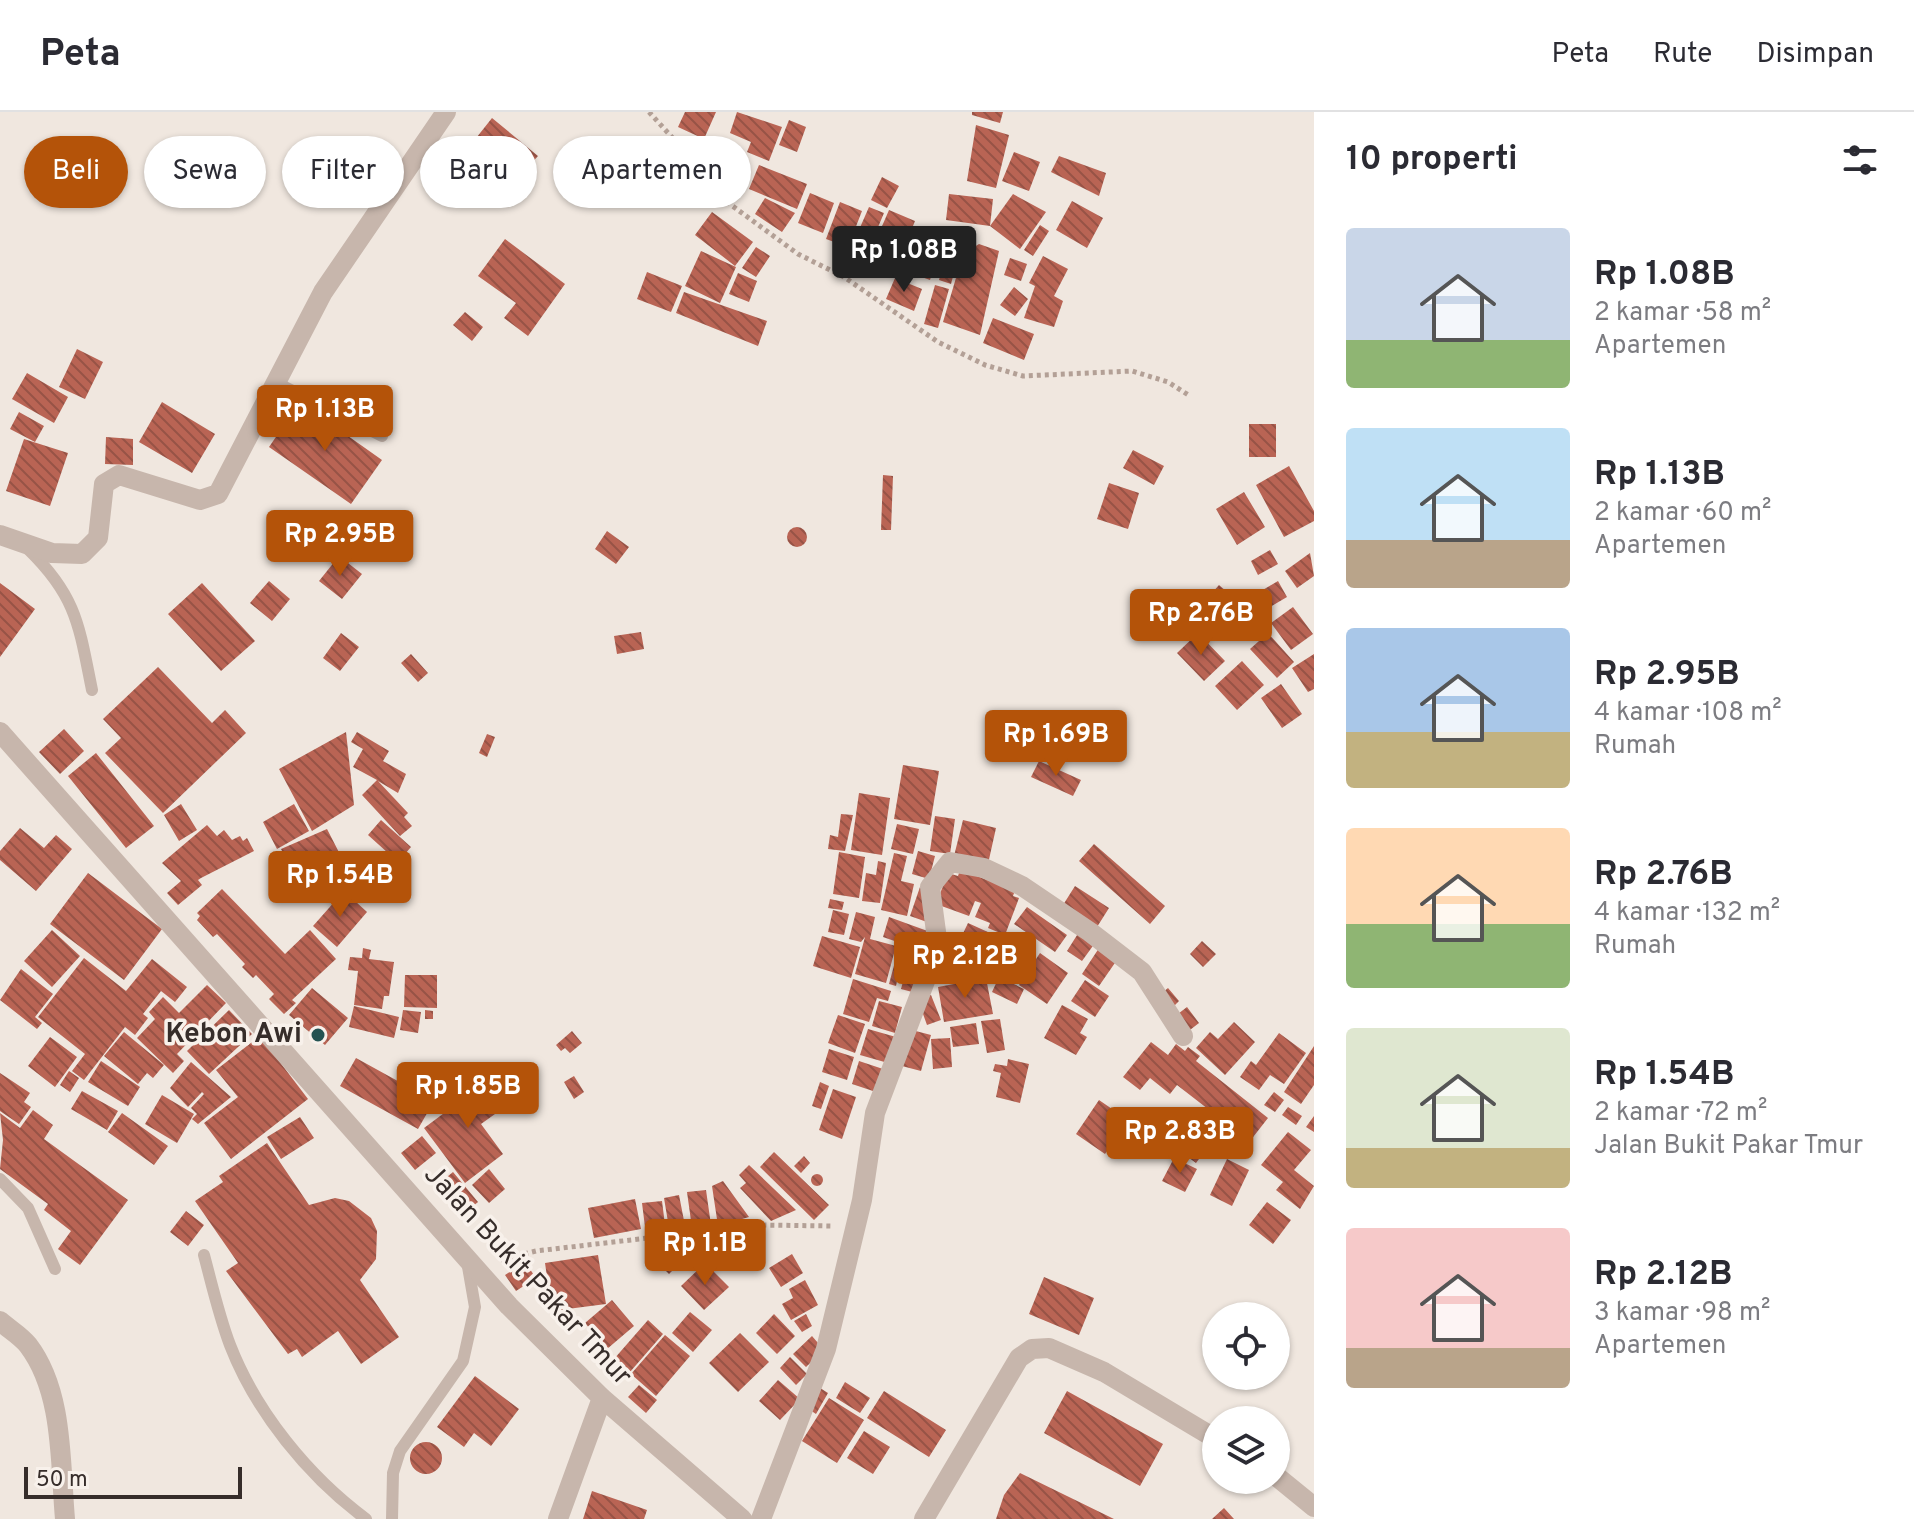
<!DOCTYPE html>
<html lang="id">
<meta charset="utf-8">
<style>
body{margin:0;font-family:Overpass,sans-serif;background:#f2f2f3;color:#2b2b33;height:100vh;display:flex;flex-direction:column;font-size:30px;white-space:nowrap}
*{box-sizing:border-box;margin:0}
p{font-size:26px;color:#7c7c81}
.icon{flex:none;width:44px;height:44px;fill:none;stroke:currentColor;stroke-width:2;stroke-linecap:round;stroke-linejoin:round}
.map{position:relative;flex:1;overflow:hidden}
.details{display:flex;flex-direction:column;background:#fff;width:600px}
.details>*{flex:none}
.banner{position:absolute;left:24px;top:24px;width:760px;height:72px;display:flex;gap:16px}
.buttons{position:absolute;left:1202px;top:1190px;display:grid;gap:16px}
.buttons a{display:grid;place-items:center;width:88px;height:88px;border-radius:50%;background:#fff;box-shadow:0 2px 6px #0004;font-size:40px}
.scale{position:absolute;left:24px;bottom:20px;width:218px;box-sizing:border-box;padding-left:8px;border:4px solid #362d2a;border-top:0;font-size:22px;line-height:28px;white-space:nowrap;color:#362d2a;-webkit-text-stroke:6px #f8f1eb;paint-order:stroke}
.price{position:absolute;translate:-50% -68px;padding:0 18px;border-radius:8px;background:#b45309;color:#fff;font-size:26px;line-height:52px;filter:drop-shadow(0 2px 4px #0008)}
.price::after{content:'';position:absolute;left:50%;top:48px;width:24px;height:18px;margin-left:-12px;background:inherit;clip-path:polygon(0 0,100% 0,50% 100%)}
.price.active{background:#222;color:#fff}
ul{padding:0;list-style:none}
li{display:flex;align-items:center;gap:24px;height:200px;padding:0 32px}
li span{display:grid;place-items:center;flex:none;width:224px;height:160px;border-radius:8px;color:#555}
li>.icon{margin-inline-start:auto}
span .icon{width:96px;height:96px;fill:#fffc;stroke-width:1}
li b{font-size:34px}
h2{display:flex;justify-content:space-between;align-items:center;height:96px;padding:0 32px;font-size:34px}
.tag{padding:0 28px;border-radius:36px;background:#fff;box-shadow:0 2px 6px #0004;font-size:28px;line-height:72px}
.tag.active{background:#b45309;color:#fff}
header{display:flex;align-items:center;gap:48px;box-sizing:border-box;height:112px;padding:0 40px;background:#fff;border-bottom:2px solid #e1e1e2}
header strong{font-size:38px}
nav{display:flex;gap:44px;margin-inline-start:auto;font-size:28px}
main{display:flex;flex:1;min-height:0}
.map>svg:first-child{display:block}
</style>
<header>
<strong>Peta</strong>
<nav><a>Peta</a><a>Rute</a><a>Disimpan</a></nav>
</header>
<main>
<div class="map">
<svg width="1314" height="1407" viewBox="0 0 1314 1407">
<defs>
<pattern id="building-back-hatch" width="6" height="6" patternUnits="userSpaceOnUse" patternTransform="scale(2)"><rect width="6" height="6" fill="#b96454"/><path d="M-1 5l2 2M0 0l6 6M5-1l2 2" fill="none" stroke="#975346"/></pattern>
</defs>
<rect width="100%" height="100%" fill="#f0e7df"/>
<path fill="url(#building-back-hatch)" d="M685 0H716L704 27 678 15Z
M737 0 782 15 769 49 747 40 751 30 730 21Z
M972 0H1003L1000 11 972 3Z
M492 6 538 44 491 95 450 59Z
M789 8 806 15 797 40 779 33Z
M976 13 1009 23 996 76 967 69Z
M1014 40 1040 50 1029 79 1002 69Z
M1059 44 1106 61 1099 84 1051 60Z
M759 53 807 72 797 97 749 77Z
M882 65 899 74 887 96 871 88Z
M810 81 834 91 823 121 798 111Z
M949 82 993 87 990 114 946 108Z
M1013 82 1046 100 1020 137 990 114Z
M765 86 795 101 782 120 755 102Z
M1072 89 1103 106 1087 136 1056 118Z
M840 90 862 99 848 135 826 127Z
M869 95 884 101 870 134 855 127Z
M889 98 915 109 894 161 867 149Z
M712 100 753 130 735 154 695 123Z
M1040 113 1049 119 1033 144 1024 138Z
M915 119 943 129 930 168 902 158Z
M505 127 565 172 528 224 504 206 516 191 478 164Z
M979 132 999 139 980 223 943 210 963 142Z
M756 135 770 144 756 165 742 156Z
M701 139 736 155 720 191 685 174Z
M946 143 958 146 951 172 939 168Z
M1043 144 1068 157 1054 184 1063 189 1054 215 1024 206 1035 174 1029 171Z
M1010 146 1027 152 1021 169 1004 163Z
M647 160 682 174 671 200 637 187Z
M738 161 757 169 749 190 729 182Z
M895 166 922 177 914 199 886 187Z
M935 173 949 177 938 216 924 212Z
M1014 175 1028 187 1015 204 1000 193Z
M684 180 767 209 758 234 676 201Z
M465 200 483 215 472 229 453 213Z
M993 206 1034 222 1024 248 983 231Z
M77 237 103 250 85 287 59 275Z
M27 261 68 285 54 311 12 287Z
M162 290 215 322 192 361 139 330Z
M300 290 382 348 351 392 269 335Z
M19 300 44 314 35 330 10 317Z
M1249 312H1276V345H1249Z
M106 325 133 327V353L105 352Z
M24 327 68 341 50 394 6 379Z
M1133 338 1164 354 1154 373 1123 356Z
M1289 354 1314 399V409L1284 425 1256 373Z
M883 363 893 364 891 418H881Z
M1109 371 1139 381 1128 417 1097 407Z
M1244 380 1265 415 1237 433 1216 397Z
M787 425a10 10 0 1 1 20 0a10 10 0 1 1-20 0Z
M607 419 629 435 616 452 595 437Z
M1270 438 1278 452 1258 463 1251 449Z
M1310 441 1314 464 1297 476 1285 459Z
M339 444 362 462 342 487 319 469Z
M269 469 290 487 272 509 250 491Z
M1278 469 1287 485 1260 501 1251 485Z
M0 471 35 497 0 545Z
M202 471 255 529 221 559 168 502Z
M1219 473 1242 493 1220 519 1197 498Z
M1293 495 1313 522 1291 538 1271 511Z
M641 520 644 537 617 542 614 524Z
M341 521 359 535 340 559 323 546Z
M1198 521 1225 549 1204 569 1177 541Z
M1268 521 1294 550 1277 566 1250 537Z
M411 542 428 561 418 570 401 551Z
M1314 542V577L1308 580 1292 556Z
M1242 549 1264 573 1237 598 1215 574Z
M158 555 212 611 225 598 246 621 163 701 105 641 121 626 103 607Z
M1281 572 1302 602 1282 616 1261 586Z
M64 617 84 639 60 662 39 640Z
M346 620 354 693 312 719 279 657Z
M357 620 389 639 383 649 406 662 398 681 378 669 408 701 404 705 412 714 400 724 362 683 377 668 353 655 363 637 351 630Z
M487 622 495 625 487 645 479 641Z
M96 641 154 714 126 736 68 664Z
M1039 649 1081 668 1073 684 1031 665Z
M903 653 939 659 930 713 894 707Z
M859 681 890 686 882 743 851 738Z
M181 692 197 718 179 729 164 703Z
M294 692 309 719 277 737 263 710Z
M841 702 853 703 845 739 828 737 830 723 838 725Z
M935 704 955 707 950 742 930 739Z
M381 708 411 735 398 750 368 723Z
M963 708 996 716 988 752 954 744Z
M897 712 919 717 913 742 891 737Z
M207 713 217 724 224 718 232 728 240 724 243 729 247 726 254 739 201 766 198 768 202 773 178 793 167 781 181 769 162 751Z
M20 716 44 736 56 723 72 737 36 779 0 748V739Z
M327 717 346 754 334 760 338 767 305 784 281 737Z
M1094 732 1165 794 1150 812 1079 749Z
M918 739 935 744 929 767 912 762Z
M839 740 865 745 859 786 833 782Z
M894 741 907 744 901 769 914 772 907 804 881 798Z
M878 749 886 751 880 791 862 789 866 761 876 763Z
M960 758 1015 778 1013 784 1019 786 1005 823 988 816 990 811 975 805 981 791 975 789 969 804 936 792 948 761 958 764Z
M88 761 162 817 124 868 50 812Z
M1075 774 1109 796 1097 815 1063 793Z
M920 775 930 778 927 810 910 804Z
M222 777 285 842 310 818 336 847 292 888 296 891 284 902 269 887 274 882 256 863 253 866 242 855 245 852 217 822 213 825 197 808 200 804 197 801Z
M344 779 367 800 337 835 313 814Z
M830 787 844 790 842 798 828 796Z
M1027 795 1067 823 1055 840 1014 812Z
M833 798 849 802 844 823 828 820Z
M856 800 875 805 870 827 896 834 886 871 855 862 865 825 861 830 849 827Z
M889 805 933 821 926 840 883 825Z
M968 811 1001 826 990 850 957 834Z
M52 818 80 844 52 875 24 849Z
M1079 820 1095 831 1082 849 1067 839Z
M822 824 860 835 851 866 813 854Z
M1023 827 1035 833 1015 869 996 859 1011 832 1019 836Z
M1202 829 1216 842 1203 855 1190 842Z
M1101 833 1119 845 1099 874 1082 862Z
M899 835 926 843 916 881 901 877 906 858 900 856 896 874 889 872Z
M363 836 371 838 369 847 394 850 389 884H384L382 897 354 893 358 859 348 858 350 845 362 846Z
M1040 841 1068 861 1047 892 1019 873Z
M84 846 126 879 152 847 187 875 175 890 161 879 143 902 148 906 135 923 125 915 84 968 72 959 85 942 38 905Z
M21 857 53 882 35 905 42 911 37 917 0 888Z
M405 863H437V896L404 895Z
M999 865 1024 877 1017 892 992 880Z
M986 866 993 902 944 910 938 875Z
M853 867 891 879 888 889 877 886 869 910 843 902Z
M1085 868 1109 884 1095 905 1071 889Z
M207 873 226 891 177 942 184 949 173 961 137 926 155 907 149 900 163 885 179 901Z
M312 876 348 906 325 933 289 903Z
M1168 876 1179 889 1173 895 1162 881Z
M931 883 941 908 927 913 918 888Z
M879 889 902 895 895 921 872 914Z
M1062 893 1088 907 1080 921 1087 925 1076 943 1044 926Z
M354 894 399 905 394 926 349 915Z
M1187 895 1199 911 1186 921 1174 905Z
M229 898 252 922 209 962 187 939Z
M403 898 421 900 418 921 400 918Z
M425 898 433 899V907H425Z
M838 903 865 912 855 941 828 931Z
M1000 907 1005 938 987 941 981 909Z
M1234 910 1255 930 1225 963 1196 936 1210 920 1218 927Z
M976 911 979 932 953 935 950 915Z
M868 917 896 925 888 951 860 943Z
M908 917 931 923 921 959 898 953Z
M572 919 582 931 570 941 565 936 561 939 556 933Z
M124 920 164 953 153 966 147 961 138 972 104 944Z
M1279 921 1306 941 1284 972 1270 963 1259 978 1240 965 1251 949 1256 953Z
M260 924 308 987 231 1047 204 1011 238 985 216 958Z
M50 925 77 945 55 975 28 954Z
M950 926 952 955 933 957 931 927Z
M1151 930 1168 943 1176 932 1185 939 1188 935 1200 944 1196 949 1268 1006 1239 1043 1217 1027 1232 1012 1210 995 1208 997 1177 973 1170 982 1150 966 1140 978 1123 965Z
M1314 934V973L1301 992 1284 980Z
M829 937 854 945 847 968 822 960Z
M356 946 434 989 418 1017 340 974Z
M1008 947 1029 952 1020 991 996 985 1001 961 993 959 995 952 1007 954Z
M101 949 140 975 128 994 88 970Z
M859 949 883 957 876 980 852 972Z
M191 950 231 985 198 1012 192 1007 197 1002 191 996 204 982 202 980 188 995 170 976Z
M69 959 79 966 70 980 60 973Z
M0 961 30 981 24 990 31 995 19 1012 0 999Z
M574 964 584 980 574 987 564 970Z
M434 965 443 966 440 983 432 981Z
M478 965 490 981 495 977 498 981 510 973 513 977 491 997 495 1002 481 1012 503 1042 465 1071 424 1016 463 987 457 980Z
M820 970 829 974 821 997 812 994Z
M833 977 856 985 842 1027 819 1018Z
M82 979 118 999 107 1018 71 997Z
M1274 980 1284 988 1275 1000 1264 993Z
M162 983 194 1002 177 1031 145 1012Z
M1099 988 1128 1008 1105 1042 1076 1022Z
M1288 995 1302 1004 1296 1013 1282 1003Z
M33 998 53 1013 44 1027 128 1088 80 1153 58 1137 71 1119 44 1098 48 1092 0 1057 3 1028 0 1001 20 1016Z
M122 1001 168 1034 154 1053 108 1020Z
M1212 1001 1225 1012 1196 1051 1173 1034 1195 1005 1204 1011Z
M1314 1004V1020L1306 1015Z
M300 1005 314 1026 281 1047 267 1025Z
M1288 1020 1311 1038 1294 1058 1314 1074 1300 1097 1276 1078 1283 1070 1261 1053Z
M422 1024 436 1041 415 1058 401 1041Z
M267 1031 309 1093 335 1086 349 1089 371 1106 377 1119 376 1147 360 1168 399 1225 361 1252 338 1219 302 1245 297 1237 288 1242 226 1159 238 1151 195 1089 223 1070 219 1064Z
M774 1040 829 1093 814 1108 760 1055Z
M804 1044 810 1051 801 1061 794 1054Z
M1174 1046 1197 1057 1185 1080 1162 1069Z
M1227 1047 1249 1058 1232 1094 1210 1083Z
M749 1053 796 1098 771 1109 740 1076 746 1071 739 1063Z
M489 1057 505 1077 489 1091 472 1073Z
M453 1060 478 1090 461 1104 436 1074Z
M811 1068a6 6 0 1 1 12 0a6 6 0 1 1-12 0Z
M723 1069 749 1105 718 1114 712 1074Z
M706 1078 711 1113 692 1116 687 1080Z
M679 1083 686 1119 670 1122 664 1086Z
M635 1087 641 1117 594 1126 588 1096Z
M662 1089 666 1121 646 1123 642 1091Z
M1267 1090 1291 1108 1273 1132 1249 1113Z
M186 1099 204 1113 188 1134 170 1120Z
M730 1119 747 1141 728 1159 703 1141 702 1133Z
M682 1133 694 1144 686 1153 674 1142Z
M792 1142 803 1161 781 1175 769 1156Z
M598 1143 606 1192 552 1199 545 1151Z
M672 1145 679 1152 669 1162 662 1155Z
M525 1150 536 1166 516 1179 505 1163Z
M705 1151 729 1175 704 1198 681 1174Z
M1044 1165 1094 1186 1079 1223 1029 1202Z
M805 1168 818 1193 791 1208 782 1192 793 1186 789 1177Z
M612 1188 634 1214 607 1237 585 1211Z
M690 1200 712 1218 693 1240 672 1221Z
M774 1202 795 1224 777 1242 756 1221Z
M806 1202 812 1214 802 1220 794 1209Z
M648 1208 663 1222 630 1260 614 1247Z
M740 1221 769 1250 738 1280 709 1251Z
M665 1223 690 1244 656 1284 631 1262Z
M812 1224 824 1238 806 1255 793 1242Z
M790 1245 807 1262 796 1273 780 1256Z
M475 1264 519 1297 491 1334 474 1321 464 1335 437 1315Z
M778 1268 800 1287 780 1308 759 1289Z
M845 1270 870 1286 860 1301 836 1286Z
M639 1273 657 1288 646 1301 628 1285Z
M817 1274 828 1281 816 1302 804 1294Z
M884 1279 946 1318 929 1345 867 1306Z
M1067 1279 1163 1332 1140 1374 1044 1321Z
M829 1286 864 1308 837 1351 802 1329Z
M864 1319 890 1335 873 1362 847 1346Z
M410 1346a16 16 0 1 1 32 0a16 16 0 1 1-32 0Z
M1020 1361 1114 1407H996L1004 1383Z
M592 1379 647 1398 644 1407H583Z
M1224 1396 1234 1407H1212Z"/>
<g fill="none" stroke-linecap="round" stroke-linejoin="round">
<path stroke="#b3a096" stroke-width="5" stroke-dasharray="4 4" stroke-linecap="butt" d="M649 0 680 34 708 56 727 90 798 142 844 165 938 230 985 253 1023 264 1132 259 1168 270 1190 284
M501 1148 536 1139 760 1113 832 1114"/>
<path stroke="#c7b6ac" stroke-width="12" d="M275 270 382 324
M29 438C77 485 79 514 92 578
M0 1067 28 1096 55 1157
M204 1143C212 1173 219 1204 230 1233 256 1300 308 1364 366 1407
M392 1407 393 1361 400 1339 463 1249 475 1195 467 1149"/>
<path stroke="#c7b6ac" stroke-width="20" d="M0 423 52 441 82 442 98 426 104 372 119 363 200 388 218 382 323 180 446 0
M0 620 509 1194 602 1286 742 1407
M0 1209C9 1217 21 1224 28 1233 64 1280 60 1352 65 1407
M1276 1364 1314 1395
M558 1407 602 1286
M761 1407 826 1237 862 1088 875 1001 930 856 937 827 930 775 950 750 984 756 1022 774 1090 820 1142 860 1183 924
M924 1407 1019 1246 1032 1237 1049 1236 1104 1260 1216 1327"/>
</g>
<circle fill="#245352" stroke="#f8f1eb" stroke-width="3" cx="318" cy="923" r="8"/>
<g text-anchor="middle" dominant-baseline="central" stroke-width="7" stroke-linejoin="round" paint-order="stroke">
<g font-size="28" font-weight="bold" fill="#362d2a" stroke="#f8f1eb" text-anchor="end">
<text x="302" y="923">Kebon Awi</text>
</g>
<g font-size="28" fill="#362d2a" stroke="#f8f1eb">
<text transform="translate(527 1164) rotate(47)">Jalan Bukit Pakar Tmur</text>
</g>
</g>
</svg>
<div class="buttons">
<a><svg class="icon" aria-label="locate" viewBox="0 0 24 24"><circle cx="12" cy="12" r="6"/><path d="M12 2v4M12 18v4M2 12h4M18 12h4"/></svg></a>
<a><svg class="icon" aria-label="layers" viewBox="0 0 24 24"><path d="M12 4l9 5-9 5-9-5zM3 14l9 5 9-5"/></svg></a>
</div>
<div class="scale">50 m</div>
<b class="price active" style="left:904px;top:182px">Rp 1.08B</b>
<b class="price" style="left:325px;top:341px">Rp 1.13B</b>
<b class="price" style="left:340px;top:466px">Rp 2.95B</b>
<b class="price" style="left:1201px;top:545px">Rp 2.76B</b>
<b class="price" style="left:1056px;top:666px">Rp 1.69B</b>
<b class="price" style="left:340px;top:807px">Rp 1.54B</b>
<b class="price" style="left:965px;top:888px">Rp 2.12B</b>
<b class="price" style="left:468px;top:1018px">Rp 1.85B</b>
<b class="price" style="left:1180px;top:1063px">Rp 2.83B</b>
<b class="price" style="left:705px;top:1175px">Rp 1.1B</b>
<div class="banner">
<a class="tag active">Beli</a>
<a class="tag">Sewa</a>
<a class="tag">Filter</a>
<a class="tag">Baru</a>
<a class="tag">Apartemen</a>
</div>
</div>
<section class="details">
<h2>10 properti<svg class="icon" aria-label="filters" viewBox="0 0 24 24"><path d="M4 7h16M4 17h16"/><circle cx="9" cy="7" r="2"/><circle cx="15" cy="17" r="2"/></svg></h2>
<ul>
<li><span style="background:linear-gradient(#c9d6e8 70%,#8fb573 0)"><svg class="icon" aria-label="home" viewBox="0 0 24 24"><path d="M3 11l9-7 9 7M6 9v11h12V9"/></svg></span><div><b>Rp 1.08B</b><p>2 kamar · 58 m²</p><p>Apartemen</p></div></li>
<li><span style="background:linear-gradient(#bfe0f5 70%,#b9a48a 0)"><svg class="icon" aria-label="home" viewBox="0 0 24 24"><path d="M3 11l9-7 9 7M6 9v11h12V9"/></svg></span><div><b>Rp 1.13B</b><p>2 kamar · 60 m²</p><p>Apartemen</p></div></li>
<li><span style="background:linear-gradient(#a9c7e8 65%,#c2b280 0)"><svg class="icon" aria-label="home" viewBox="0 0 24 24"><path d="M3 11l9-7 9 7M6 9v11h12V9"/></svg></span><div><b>Rp 2.95B</b><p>4 kamar · 108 m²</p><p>Rumah</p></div></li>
<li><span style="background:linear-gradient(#ffd9b3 60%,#8fb573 0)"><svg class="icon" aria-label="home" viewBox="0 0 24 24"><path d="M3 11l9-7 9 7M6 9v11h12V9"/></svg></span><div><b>Rp 2.76B</b><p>4 kamar · 132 m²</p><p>Rumah</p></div></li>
<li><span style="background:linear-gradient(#dfe7d0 75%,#c2b280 0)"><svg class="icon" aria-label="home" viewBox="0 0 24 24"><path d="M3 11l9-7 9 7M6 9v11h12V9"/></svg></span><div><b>Rp 1.54B</b><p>2 kamar · 72 m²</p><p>Jalan Bukit Pakar Tmur</p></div></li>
<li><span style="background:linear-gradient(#f6c9c9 75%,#b9a48a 0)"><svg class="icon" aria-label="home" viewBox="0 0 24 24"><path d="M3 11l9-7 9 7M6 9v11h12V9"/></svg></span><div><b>Rp 2.12B</b><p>3 kamar · 98 m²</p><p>Apartemen</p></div></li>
</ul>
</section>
</main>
